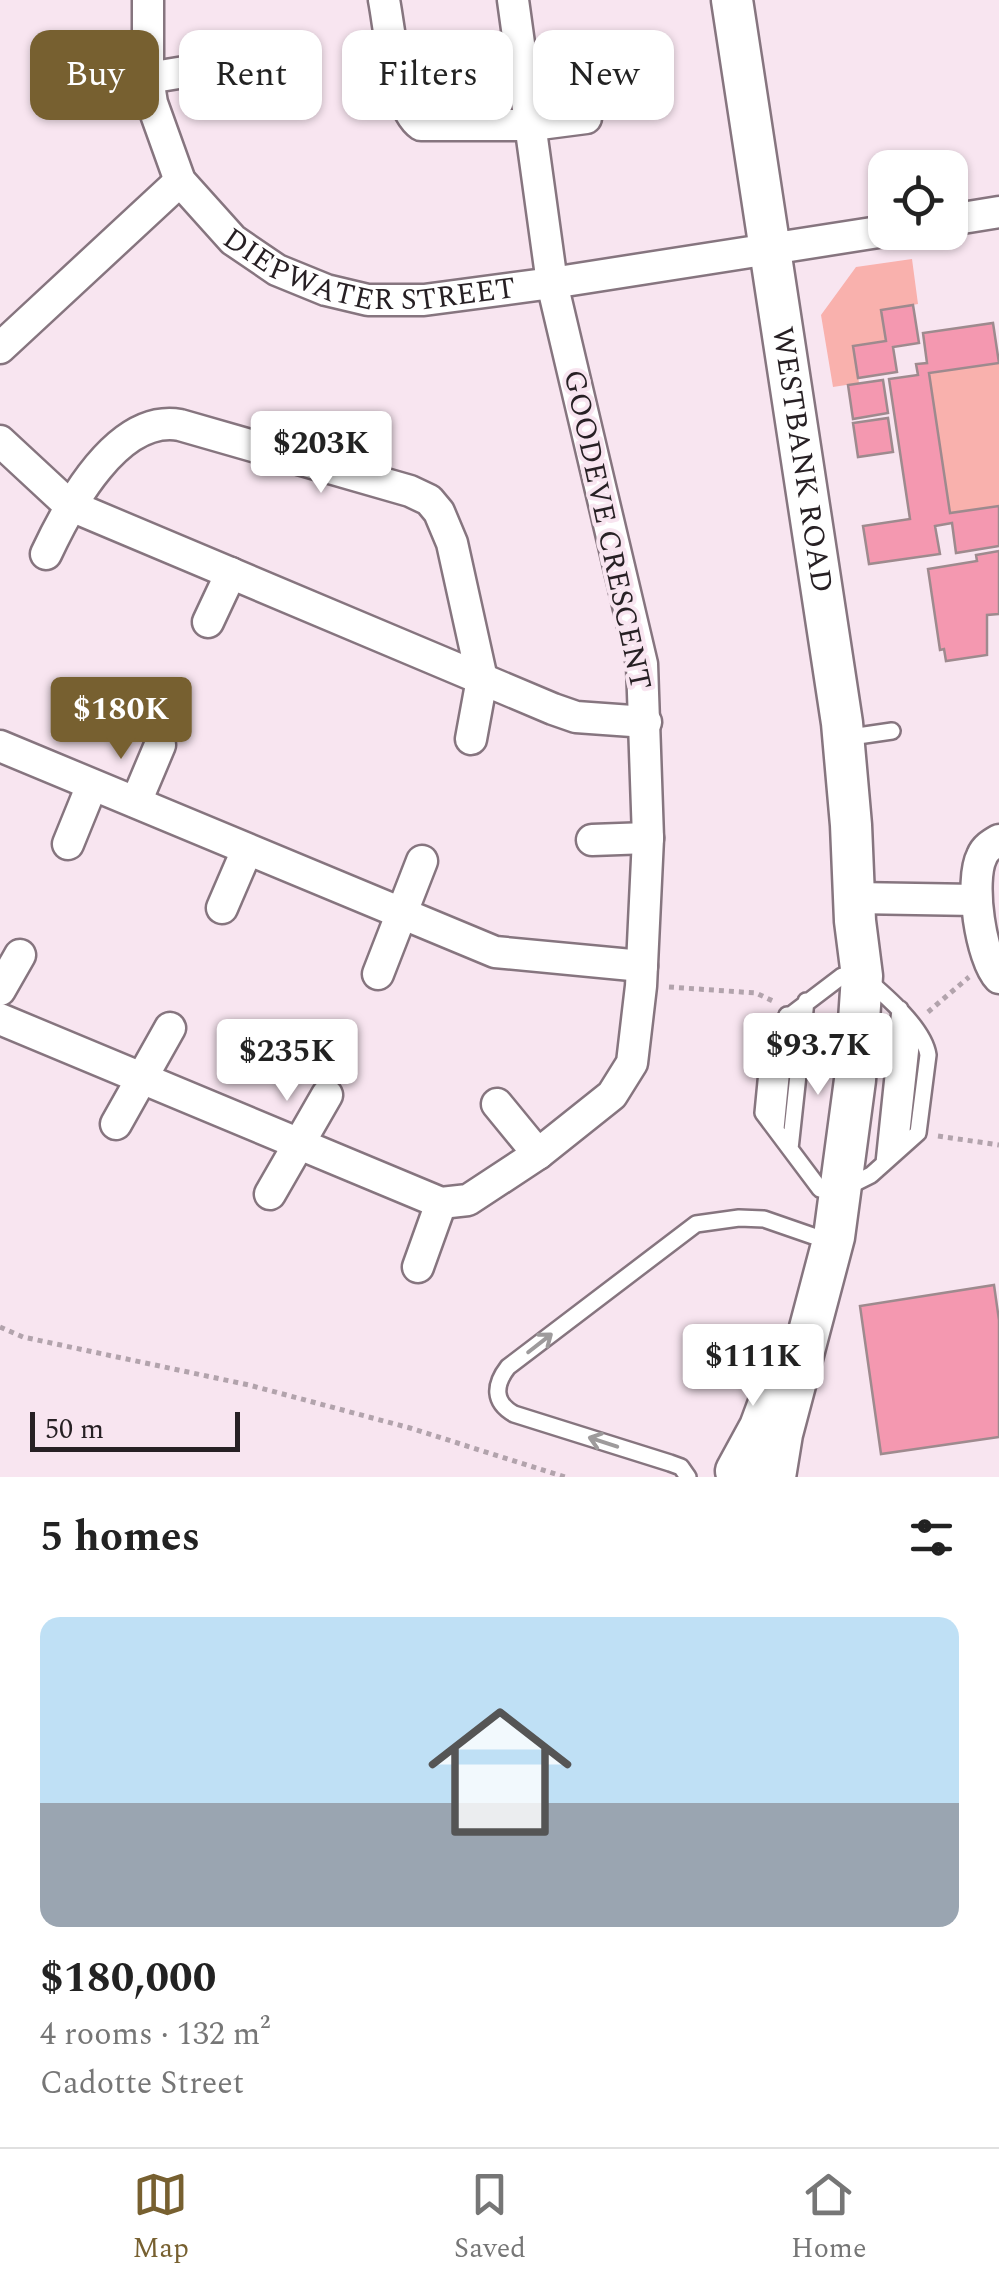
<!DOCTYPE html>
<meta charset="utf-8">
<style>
body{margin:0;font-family:Spectral,serif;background:#f6f6f6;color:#222;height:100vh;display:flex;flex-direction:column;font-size:38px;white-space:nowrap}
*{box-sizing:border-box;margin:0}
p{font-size:32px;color:#767676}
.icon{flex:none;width:55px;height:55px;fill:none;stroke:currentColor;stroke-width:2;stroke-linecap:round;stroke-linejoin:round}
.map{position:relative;height:1477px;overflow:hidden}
.panel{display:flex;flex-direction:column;background:#fff;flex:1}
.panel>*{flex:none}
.top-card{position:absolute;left:30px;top:30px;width:940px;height:90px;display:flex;gap:20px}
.controls{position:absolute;left:868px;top:150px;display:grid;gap:20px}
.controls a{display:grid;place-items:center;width:100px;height:100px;border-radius:20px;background:#fff;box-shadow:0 2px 8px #0004;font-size:50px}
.scale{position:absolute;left:30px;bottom:25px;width:210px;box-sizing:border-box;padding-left:10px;border:5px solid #272024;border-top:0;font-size:28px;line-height:35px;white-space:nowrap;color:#272024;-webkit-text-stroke:8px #f8e5f0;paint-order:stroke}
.price{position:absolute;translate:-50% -85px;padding:0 22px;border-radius:10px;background:#fff;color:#222;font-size:32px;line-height:65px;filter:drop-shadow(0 2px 5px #0008)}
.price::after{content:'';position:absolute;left:50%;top:60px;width:30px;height:22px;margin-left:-15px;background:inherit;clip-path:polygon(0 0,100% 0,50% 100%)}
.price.current{background:#776030;color:#fff}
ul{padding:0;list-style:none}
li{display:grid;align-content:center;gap:20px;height:530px;padding:0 40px}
li span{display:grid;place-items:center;height:310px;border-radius:20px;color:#555}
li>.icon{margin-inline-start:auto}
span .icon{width:180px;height:180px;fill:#fffc;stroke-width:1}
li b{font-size:42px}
h2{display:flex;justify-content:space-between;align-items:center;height:120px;padding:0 40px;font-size:42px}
.chip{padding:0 35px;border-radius:20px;background:#fff;box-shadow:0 2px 8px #0004;font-size:35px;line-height:90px}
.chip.current{background:#776030;color:#fff}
.tab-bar{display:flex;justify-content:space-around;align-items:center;height:140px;border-top:2px solid #e0e0e0;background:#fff;font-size:28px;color:#767676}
.tab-bar a{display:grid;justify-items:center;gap:5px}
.tab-bar .current{color:#776030}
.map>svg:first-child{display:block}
</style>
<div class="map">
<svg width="999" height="1477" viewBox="0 0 999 1477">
<rect width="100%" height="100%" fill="#f8e5f0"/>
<path fill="#f9b1ad" d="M912 259 918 304 881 310 886 341 854 346 859 383 833 387 821 315 856 267Z
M999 363V506L950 513 929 373Z"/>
<path fill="#f498b0" stroke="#9e8a8e" stroke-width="2.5" d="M913 305 919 343 893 347 897 372 858 378 853 346 886 341 881 310Z
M993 323 999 363 929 373 950 513 999 506V546L956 553 952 523 935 526 940 554 869 564 863 526 910 519 889 379 918 375 916 364 927 363 923 333Z
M883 380 888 413 853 419 848 385Z
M888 418 893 452 858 457 853 423Z
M999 551V614L987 615V655L946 661 944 649 940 650 928 569 977 561 976 555Z
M994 1285 999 1320V1437L881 1454 860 1306Z"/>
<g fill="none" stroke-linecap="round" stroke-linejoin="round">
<defs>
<path id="service" d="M844 738 892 731
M776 1129 787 1015
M790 1149 806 1001
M900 1149 913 1028
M884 1163 900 1009
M845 1188 871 1175 918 1133 928 1055C924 1028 885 995 865 978
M820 1189 763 1113 771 1030 842 976
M688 1477 681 1467 670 1463 514 1414C493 1402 494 1385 508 1367L696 1224 739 1218 764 1219 813 1236"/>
<g id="minor">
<path id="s1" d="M148 0V78L152 103 180 181 233 240 277 270 326 290 368 300H424L552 283 885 231"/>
<path d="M384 0C390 31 396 108 421 125H532L586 118"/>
<path d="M148 78 245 62"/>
<path d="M950 220 999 212"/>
<path d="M0 348 180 181"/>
<path d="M0 441 69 505 553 709 576 717 646 722"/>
<path d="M46 554C68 507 117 414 180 425L410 491 429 500 439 512 452 543 482 679 471 739"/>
<path d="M208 622 231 573"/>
<path d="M0 746 495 952 642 966"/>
<path d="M136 802 160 745"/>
<path d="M592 840 648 838"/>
<path d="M999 840C992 844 985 848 982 856 969 881 981 959 999 978"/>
<path d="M68 844 92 785"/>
<path d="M855 898 976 900"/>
<path d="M222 908 247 850"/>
<path d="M378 974 422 861"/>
<path d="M0 990 20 955"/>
<path d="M0 1019 441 1203 468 1200 538 1154 612 1095 632 1063 641 986 648 838 642 664 552 283 513 0"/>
<path d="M497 1104 538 1154"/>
<path d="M116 1124 170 1028"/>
<path d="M270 1194 327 1095"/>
<path d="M418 1267 441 1203"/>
</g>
<g id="tertiary">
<path id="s2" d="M732 0 842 723 851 825 855 921 862 976 855 1080 834 1237 782 1434 775 1477"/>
<path d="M736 1471 760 1427 773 1392"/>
</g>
</defs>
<use href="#service" stroke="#86757f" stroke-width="20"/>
<use href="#minor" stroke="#86757f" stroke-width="35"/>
<use href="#tertiary" stroke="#86757f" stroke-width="45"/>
<path stroke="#b2a3ac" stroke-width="5" stroke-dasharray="5 5" stroke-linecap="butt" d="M669 987 756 993 775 1002
M928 1012 969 977
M938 1136 999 1145
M0 1327 23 1337 249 1385 410 1428 565 1477"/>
<use href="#service" stroke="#fff" stroke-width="15"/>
<use href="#minor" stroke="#fff" stroke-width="30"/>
<use href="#tertiary" stroke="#fff" stroke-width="40"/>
</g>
<defs><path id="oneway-shaft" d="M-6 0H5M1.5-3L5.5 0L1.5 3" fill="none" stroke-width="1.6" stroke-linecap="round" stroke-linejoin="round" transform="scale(2.5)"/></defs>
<g stroke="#9e9b9c">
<use href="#oneway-shaft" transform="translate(540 1343) rotate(-38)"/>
<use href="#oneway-shaft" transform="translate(603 1442) rotate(-162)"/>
</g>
<g text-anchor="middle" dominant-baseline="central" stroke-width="8" stroke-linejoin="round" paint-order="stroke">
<g font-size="30" fill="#272024" stroke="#f8e5f0">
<text stroke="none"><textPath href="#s1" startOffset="410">DIEPWATER STREET</textPath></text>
<text stroke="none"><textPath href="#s2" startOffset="465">WESTBANK ROAD</textPath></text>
<text transform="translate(607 530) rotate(78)">GOODEVE CRESCENT</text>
</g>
</g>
</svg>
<div class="controls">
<a><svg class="icon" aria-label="locate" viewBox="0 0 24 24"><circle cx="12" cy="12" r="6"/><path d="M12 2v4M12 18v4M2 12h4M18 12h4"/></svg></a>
</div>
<div class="scale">50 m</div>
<b class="price" style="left:321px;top:496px">$203K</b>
<b class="price current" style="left:121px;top:762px">$180K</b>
<b class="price" style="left:818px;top:1098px">$93.7K</b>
<b class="price" style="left:287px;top:1104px">$235K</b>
<b class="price" style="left:753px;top:1409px">$111K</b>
<div class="top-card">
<a class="chip current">Buy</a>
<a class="chip">Rent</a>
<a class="chip">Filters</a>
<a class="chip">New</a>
</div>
</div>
<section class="panel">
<h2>5 homes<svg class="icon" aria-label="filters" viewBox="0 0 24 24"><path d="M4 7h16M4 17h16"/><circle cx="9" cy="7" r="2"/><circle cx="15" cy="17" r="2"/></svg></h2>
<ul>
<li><span style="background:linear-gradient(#bfe0f5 60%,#9aa5b1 0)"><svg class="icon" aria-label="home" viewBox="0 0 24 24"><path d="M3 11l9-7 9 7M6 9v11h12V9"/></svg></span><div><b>$180,000</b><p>4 rooms · 132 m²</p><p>Cadotte Street</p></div></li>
</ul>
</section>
<nav class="tab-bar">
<a class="current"><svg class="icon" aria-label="map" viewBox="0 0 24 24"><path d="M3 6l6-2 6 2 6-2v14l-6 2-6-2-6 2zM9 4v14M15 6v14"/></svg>Map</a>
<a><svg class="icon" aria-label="saved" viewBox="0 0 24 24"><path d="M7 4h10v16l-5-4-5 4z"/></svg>Saved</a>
<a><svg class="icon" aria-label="home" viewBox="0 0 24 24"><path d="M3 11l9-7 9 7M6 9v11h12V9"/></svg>Home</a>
</nav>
